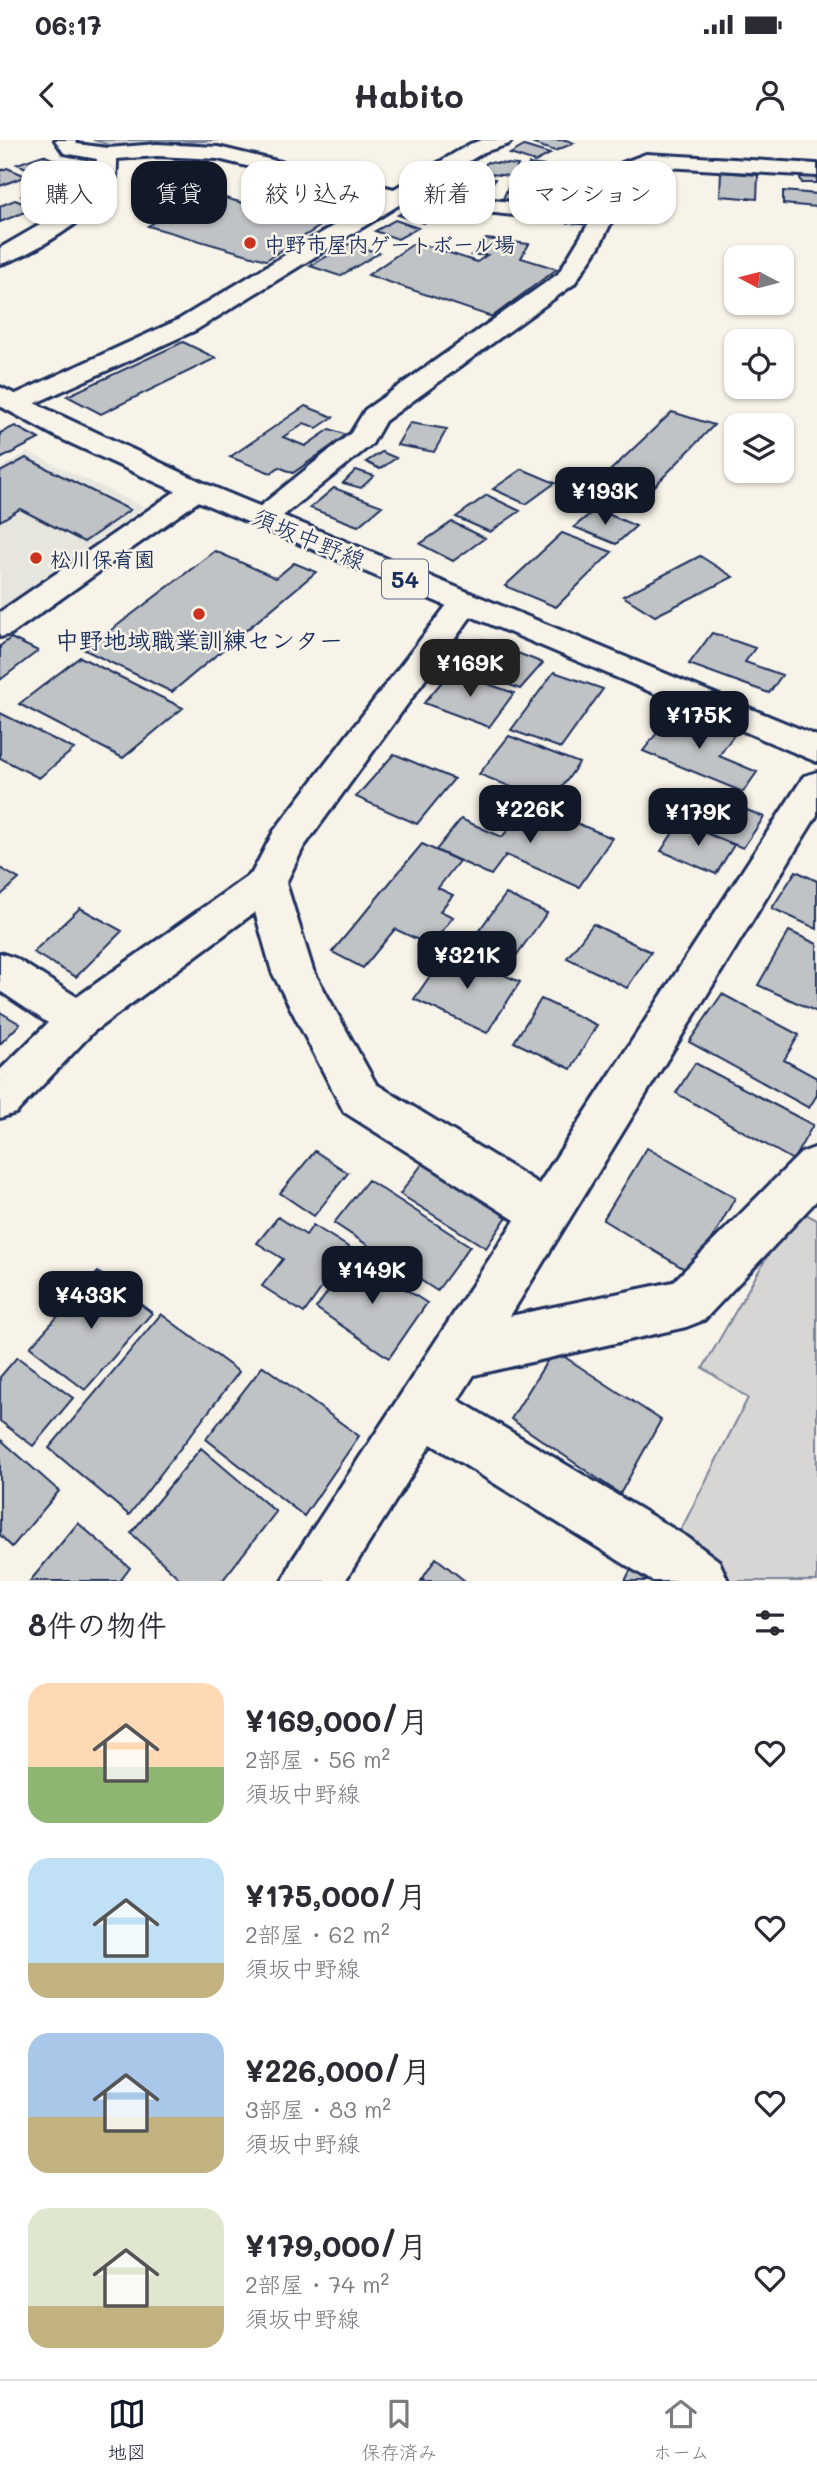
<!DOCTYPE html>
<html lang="ja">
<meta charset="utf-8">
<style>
body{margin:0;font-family:Mali,"Klee One",sans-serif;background:#f2f2f3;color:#2b2b33;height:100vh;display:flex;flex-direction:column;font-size:26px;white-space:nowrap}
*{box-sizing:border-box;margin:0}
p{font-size:23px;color:#7c7c81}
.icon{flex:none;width:38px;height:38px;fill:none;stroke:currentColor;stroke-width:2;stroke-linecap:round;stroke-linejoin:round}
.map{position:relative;height:1441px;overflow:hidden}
.sheet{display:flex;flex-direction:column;background:#fff;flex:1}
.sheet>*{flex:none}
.banner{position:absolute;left:21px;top:21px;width:775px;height:63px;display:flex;gap:14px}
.needle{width:46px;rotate:277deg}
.controls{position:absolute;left:724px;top:105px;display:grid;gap:14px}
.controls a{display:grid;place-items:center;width:70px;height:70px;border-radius:14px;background:#fff;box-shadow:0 2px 5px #0004;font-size:35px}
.price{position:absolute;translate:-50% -60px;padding:0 16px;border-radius:14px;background:#111827;color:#fff;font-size:23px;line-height:46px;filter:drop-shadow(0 2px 4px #0008)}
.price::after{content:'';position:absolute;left:50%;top:42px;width:21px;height:16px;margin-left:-10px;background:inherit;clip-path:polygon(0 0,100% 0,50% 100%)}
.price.active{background:#222;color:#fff}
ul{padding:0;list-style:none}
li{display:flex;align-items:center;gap:21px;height:175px;padding:0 28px}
li span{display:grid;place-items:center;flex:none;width:196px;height:140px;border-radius:21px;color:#555}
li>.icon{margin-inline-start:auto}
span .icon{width:84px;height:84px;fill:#fffc;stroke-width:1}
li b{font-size:30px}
h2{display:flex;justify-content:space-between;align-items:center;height:84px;padding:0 28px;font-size:30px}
.pill{padding:0 24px;border-radius:21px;background:#fff;box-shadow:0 2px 5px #0004;font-size:24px;line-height:63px}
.pill.active{background:#111827;color:#fff}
.status{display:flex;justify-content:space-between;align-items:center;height:49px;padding:0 35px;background:#fff;direction:ltr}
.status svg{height:19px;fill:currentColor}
header{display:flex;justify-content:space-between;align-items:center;height:91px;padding:0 28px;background:#fff;font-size:32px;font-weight:700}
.tab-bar{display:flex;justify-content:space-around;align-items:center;height:98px;border-top:2px solid #e1e1e2;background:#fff;font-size:19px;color:#7c7c81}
.tab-bar a{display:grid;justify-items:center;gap:4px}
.tab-bar .active{color:#111827}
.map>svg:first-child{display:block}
</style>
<div class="status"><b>06:17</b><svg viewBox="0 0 49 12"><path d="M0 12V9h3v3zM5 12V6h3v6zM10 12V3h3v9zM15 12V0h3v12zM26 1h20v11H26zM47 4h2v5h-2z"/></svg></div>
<header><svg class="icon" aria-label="back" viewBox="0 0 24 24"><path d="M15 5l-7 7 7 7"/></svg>Habito<svg class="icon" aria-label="person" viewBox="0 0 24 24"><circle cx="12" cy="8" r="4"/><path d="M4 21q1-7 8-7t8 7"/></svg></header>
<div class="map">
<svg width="817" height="1441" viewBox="0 0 817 1441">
<rect width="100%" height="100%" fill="#f7f3e8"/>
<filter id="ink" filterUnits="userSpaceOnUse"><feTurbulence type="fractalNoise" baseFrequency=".0143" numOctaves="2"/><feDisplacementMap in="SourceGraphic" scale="14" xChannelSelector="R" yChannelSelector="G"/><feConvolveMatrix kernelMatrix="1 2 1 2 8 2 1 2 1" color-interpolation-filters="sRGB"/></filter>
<g filter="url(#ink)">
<path fill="#e6e5de" d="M28 312 144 367 0 468V328Z"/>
<path fill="#d7d6d4" stroke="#798299" stroke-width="2" d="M93 0H219L117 7Z
M795 1068 817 1080V1441H699L667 1417 748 1258 703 1228Z"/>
<path fill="#c0c3c5" stroke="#1b2f5e" stroke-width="2" d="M542 0H566L574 3 555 11 534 4Z
M524 6 550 14 535 22 510 14Z
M43 15 61 23 36 32 17 24Z
M487 22 518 25 515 31 525 32 529 24 555 27 549 40 480 33Z
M7 28 26 36 0 46V31Z
M721 32 758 35 757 59 720 56Z
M798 33H817V43H802Z
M459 35 495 39 484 56 448 52Z
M509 45 536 48 530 62 503 59Z
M623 46 646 49 638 61 615 58Z
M39 49 60 56 42 64 22 56Z
M550 50 585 52 584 68 549 66Z
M783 51 817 54V67L783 64Z
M207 53 322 85 266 120 148 86 158 80 145 77 164 66 177 70Z
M15 60 35 68 0 82V66Z
M429 65 445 70 424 83 398 75 410 68 419 71Z
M395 80 418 88 398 99 375 91Z
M486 99 529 104 521 118 557 129 492 177 368 135 416 102 477 122 487 115H471Z
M349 104 379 113 340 136 310 126Z
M183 202 216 218 101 274 67 256Z
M305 266 333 277 317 288 304 283 283 297 305 306 330 289 347 295 293 333 279 327 271 333 230 317Z
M672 272 714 285 642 359 597 343Z
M410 283 447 289 434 312 397 305Z
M15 286 39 299 0 319V293Z
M382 312 396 318 380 329 366 322Z
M26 318 130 370 84 402 20 369 0 381V332Z
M522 329 555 343 526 364 493 349Z
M356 330 374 336 361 348 343 343Z
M334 348 382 366 358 386 310 368Z
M487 355 520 371 490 392 456 377Z
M596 369 636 386 616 404 574 387Z
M452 382 485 398 453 421 420 404Z
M562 393 612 412 556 467 505 446Z
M215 411 276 438 294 423 316 432 172 552 85 510Z
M700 416 733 437 655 476 623 456Z
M712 493 755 508 745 522 782 535 769 553 689 524Z
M11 498 38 511 0 540V506Z
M482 499 543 523 520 549 458 525Z
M80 517 183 568 123 618 19 564Z
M451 531 514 553 489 587 424 563Z
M554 532 603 549 561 608 511 590Z
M674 571 734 595 719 616 757 632 743 652 643 611Z
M0 573 74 609 39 638 0 618Z
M509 596 579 623 551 663 479 634Z
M394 614 454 639 417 684 356 657Z
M701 651 764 677 743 708 680 682Z
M529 663 612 698 579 747 506 715 491 735 436 710 461 679 502 697Z
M680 682 734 705 716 734 661 711Z
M422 704 459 721 438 748 453 755 440 771 453 777 431 806 395 789 363 828 332 812Z
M0 728 19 739 0 756Z
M796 731 817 741V789L772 768Z
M506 754 547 773 513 820 472 800Z
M80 768 122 791 76 837 33 812Z
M593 784 651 812 627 848 567 818Z
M789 791 817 804V872L758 845Z
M448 810 520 842 487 893 414 859Z
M722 854 799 895 784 920 817 938V955L809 968 689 902Z
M541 859 597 885 571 929 514 902Z
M0 872 20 884 0 904Z
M695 923 813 985 793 1020 676 953Z
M647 1008 735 1058 693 1134 603 1080Z
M315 1011 348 1033 314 1076 280 1053Z
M423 1023 508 1075 486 1108 400 1054Z
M368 1040 470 1106 437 1151 334 1083Z
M278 1077 306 1095 313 1085 350 1108 304 1173 262 1146 283 1119 257 1103Z
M354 1116 427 1163 389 1218 316 1168Z
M98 1132 152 1173 85 1250 30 1207Z
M161 1174 239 1232 129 1375 49 1308Z
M554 1210 661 1280 620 1354 511 1279Z
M17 1217 73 1258 33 1306 0 1281V1237Z
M263 1226 359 1296 304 1376 206 1299Z
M0 1299 59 1351 12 1407 0 1395Z
M201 1308 276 1372 222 1441H182L131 1393Z
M78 1383 130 1428 120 1441H30Z
M436 1418 465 1441H421Z
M632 1427 650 1441H625Z"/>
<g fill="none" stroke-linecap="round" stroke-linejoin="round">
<defs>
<path id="minor" d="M55 0H75L77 4 108 8 157 4 218 7 394 49 470 4 482 0H512L509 4 484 12 419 52 596 71 622 23 646 14 817 24V36L649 26 637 31 600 105 574 144 385 281 372 304 273 384 263 387 253 384 248 378 253 372 351 293 365 270 558 134 589 83 402 63 196 190 16 272 7 270 3 264 7 258 178 180 379 58 218 19 157 16 117 19C117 28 117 39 113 47 99 73 29 117 0 124V108L64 71 89 51 94 43 97 19 64 13Z
M196 341 206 344 210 350 206 356 11 494 0 497V472L186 344Z
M464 454 475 457 480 464 303 708 286 743 313 830 376 944 539 1044 804 636 817 632V675L510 1176 673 1142 801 1013 817 1007V1060L704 1180 686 1187 474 1235 458 1260 687 1397 719 1421 728 1441H652L431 1304 345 1441H283L292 1421 515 1080 344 972 272 832 255 772 93 892 16 973 0 978V930L48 883 0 851V813L15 818 77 857 252 733 274 691 453 457Z"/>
<path id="major" d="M0 247 206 344 817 596V622L186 356 55 296 0 266Z"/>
</defs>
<use href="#minor" stroke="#1b2f5e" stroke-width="6"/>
<use href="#major" stroke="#1b2f5e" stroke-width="6"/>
<use href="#minor" fill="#f7f3e8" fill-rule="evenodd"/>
<use href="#major" fill="#f7f3e8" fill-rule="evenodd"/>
</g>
</g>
<g fill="#c8321e" stroke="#f7f3e8" stroke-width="2.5">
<circle cx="250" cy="103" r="7"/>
<circle cx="36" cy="418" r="7"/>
<circle cx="199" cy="474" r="7"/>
</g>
<g text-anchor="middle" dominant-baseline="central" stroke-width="5" stroke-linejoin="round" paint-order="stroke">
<g font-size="21" font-weight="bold" fill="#1b2f5e" stroke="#f7f3e8" text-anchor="start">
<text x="264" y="103">中野市屋内ゲートボール場</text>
<text x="50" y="418">松川保育園</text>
</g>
<rect fill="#f7f3e8" stroke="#5d6a87" stroke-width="2" x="382" y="419.5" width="46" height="39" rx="5"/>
<g font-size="23" font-weight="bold" fill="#1b2f5e">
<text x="405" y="439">54</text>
</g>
<g font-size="24" fill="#1b2f5e" stroke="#f7f3e8">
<text transform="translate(309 398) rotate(23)">須坂中野線</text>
</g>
<g font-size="24" font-weight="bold" fill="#1b2f5e" stroke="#f7f3e8">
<text x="199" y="499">中野地域職業訓練センター</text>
</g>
</g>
</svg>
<div class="controls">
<a><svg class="needle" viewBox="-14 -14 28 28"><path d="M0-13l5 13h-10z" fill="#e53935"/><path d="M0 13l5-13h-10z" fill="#7c7c81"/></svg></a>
<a><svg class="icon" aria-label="locate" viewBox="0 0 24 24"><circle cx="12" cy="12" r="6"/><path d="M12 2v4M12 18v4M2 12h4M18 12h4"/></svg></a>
<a><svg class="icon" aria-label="layers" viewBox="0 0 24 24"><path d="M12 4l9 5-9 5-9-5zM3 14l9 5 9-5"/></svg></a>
</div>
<b class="price" style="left:605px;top:387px">¥193K</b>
<b class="price active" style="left:470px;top:559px">¥169K</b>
<b class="price" style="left:699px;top:611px">¥175K</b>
<b class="price" style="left:530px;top:705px">¥226K</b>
<b class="price" style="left:698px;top:708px">¥179K</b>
<b class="price" style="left:467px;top:851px">¥321K</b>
<b class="price" style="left:372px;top:1166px">¥149K</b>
<b class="price" style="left:91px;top:1191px">¥433K</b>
<div class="banner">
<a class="pill">購入</a>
<a class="pill active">賃貸</a>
<a class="pill">絞り込み</a>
<a class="pill">新着</a>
<a class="pill">マンション</a>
</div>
</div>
<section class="sheet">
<h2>8件の物件<svg class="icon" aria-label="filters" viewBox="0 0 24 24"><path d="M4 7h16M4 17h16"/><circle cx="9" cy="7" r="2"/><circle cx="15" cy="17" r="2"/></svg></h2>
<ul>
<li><span style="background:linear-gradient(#ffd9b3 60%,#8fb573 0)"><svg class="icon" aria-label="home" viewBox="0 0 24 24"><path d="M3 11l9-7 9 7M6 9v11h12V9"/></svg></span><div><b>¥169,000/月</b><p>2部屋 · 56 m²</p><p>須坂中野線</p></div><svg class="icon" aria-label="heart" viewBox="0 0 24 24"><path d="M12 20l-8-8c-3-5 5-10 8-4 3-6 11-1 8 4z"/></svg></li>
<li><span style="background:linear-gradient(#bfe0f5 75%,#c2b280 0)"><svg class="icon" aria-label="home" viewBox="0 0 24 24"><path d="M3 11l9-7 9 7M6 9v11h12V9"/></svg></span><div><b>¥175,000/月</b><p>2部屋 · 62 m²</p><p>須坂中野線</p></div><svg class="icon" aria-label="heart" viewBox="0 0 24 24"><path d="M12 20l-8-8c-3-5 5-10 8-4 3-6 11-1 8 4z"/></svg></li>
<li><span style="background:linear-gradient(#a9c7e8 60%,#c2b280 0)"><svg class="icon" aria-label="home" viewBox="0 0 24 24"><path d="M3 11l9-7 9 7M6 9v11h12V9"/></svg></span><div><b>¥226,000/月</b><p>3部屋 · 83 m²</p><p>須坂中野線</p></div><svg class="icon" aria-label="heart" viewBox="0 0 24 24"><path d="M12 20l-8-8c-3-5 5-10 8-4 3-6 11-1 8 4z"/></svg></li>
<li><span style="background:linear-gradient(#dfe7d0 70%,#c2b280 0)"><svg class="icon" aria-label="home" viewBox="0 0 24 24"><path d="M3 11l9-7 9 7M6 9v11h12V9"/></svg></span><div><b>¥179,000/月</b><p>2部屋 · 74 m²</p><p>須坂中野線</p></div><svg class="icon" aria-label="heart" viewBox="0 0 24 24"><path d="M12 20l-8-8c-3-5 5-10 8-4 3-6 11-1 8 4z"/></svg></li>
</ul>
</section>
<nav class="tab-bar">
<a class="active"><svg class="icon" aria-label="map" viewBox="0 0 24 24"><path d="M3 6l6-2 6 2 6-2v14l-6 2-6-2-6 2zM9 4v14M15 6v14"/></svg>地図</a>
<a><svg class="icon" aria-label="saved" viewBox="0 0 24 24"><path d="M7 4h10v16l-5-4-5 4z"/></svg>保存済み</a>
<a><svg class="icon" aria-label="home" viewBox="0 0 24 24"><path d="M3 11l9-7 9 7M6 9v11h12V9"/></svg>ホーム</a>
</nav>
